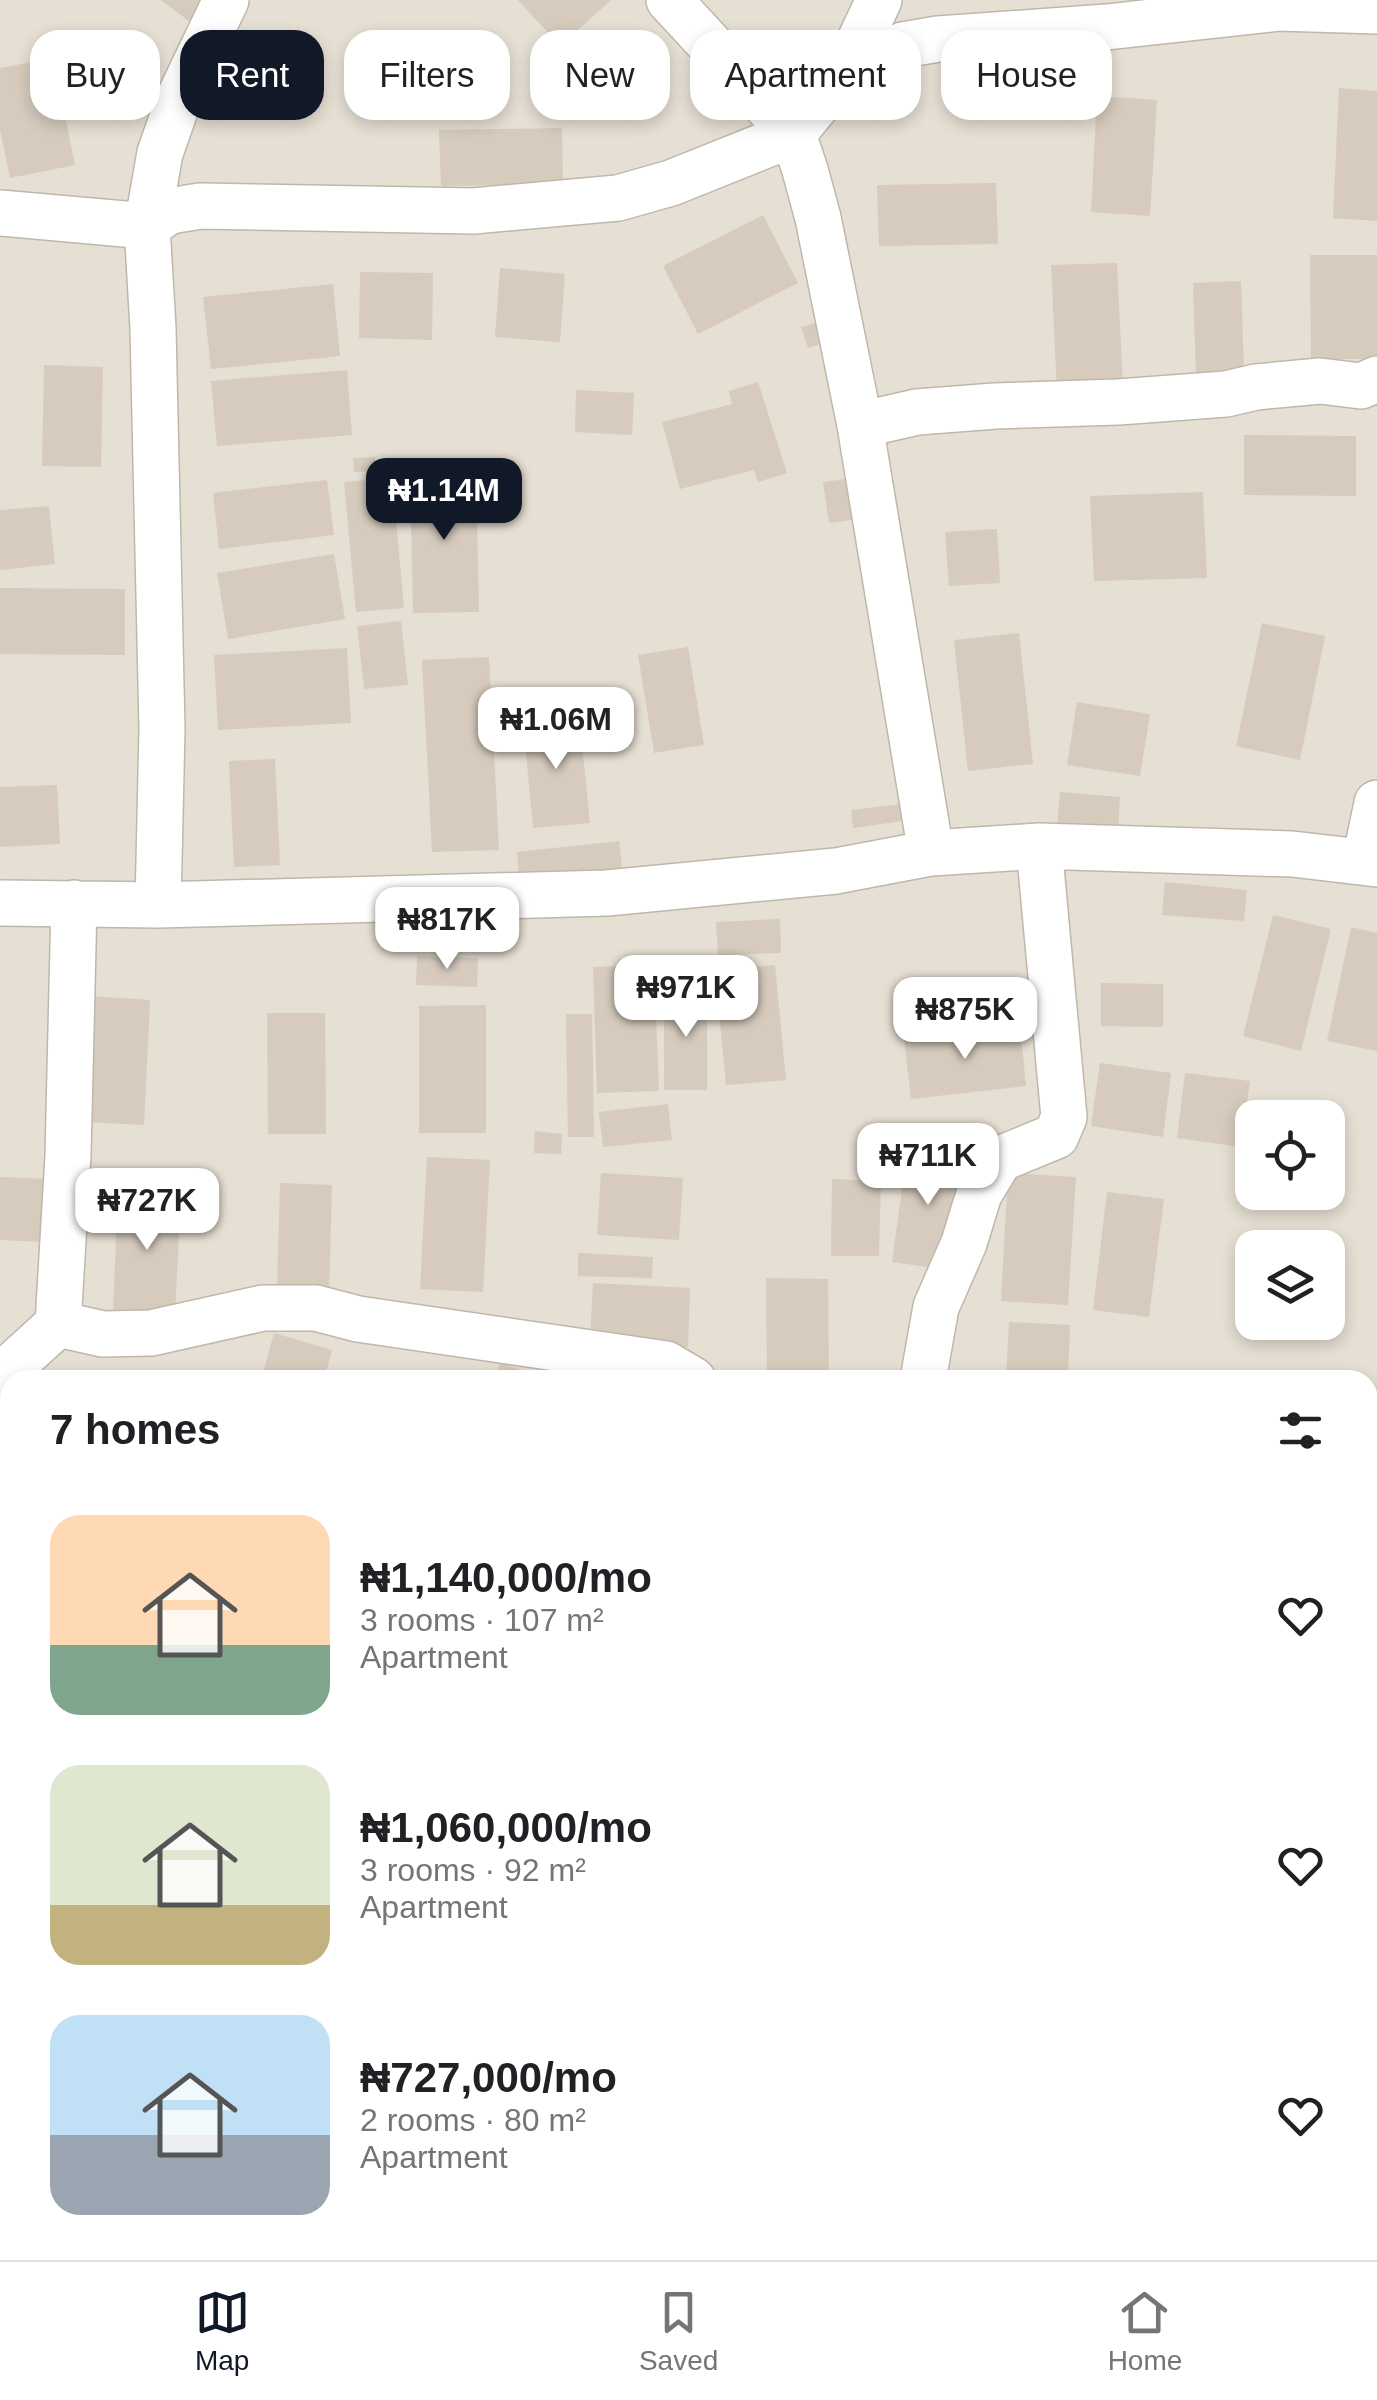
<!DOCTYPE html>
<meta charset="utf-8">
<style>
body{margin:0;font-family:Helvetica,sans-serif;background:#f2f2f2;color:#202124;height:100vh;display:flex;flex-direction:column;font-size:38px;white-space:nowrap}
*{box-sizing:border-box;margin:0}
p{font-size:32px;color:#757577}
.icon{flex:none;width:55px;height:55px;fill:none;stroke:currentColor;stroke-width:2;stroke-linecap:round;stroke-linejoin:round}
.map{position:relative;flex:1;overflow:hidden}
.sheet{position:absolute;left:0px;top:1370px;width:1378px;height:890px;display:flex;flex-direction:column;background:#fff;border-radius:30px 30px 0 0;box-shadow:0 5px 15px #0003}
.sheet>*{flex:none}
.hud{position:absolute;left:30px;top:30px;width:1318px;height:90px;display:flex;gap:20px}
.fabs{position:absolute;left:1235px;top:1100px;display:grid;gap:20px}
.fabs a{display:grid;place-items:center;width:110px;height:110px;border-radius:20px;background:#fff;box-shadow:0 5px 15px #0003;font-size:50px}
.price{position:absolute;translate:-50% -85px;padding:0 22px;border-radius:20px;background:#fff;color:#222;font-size:32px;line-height:65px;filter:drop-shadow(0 2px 5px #0008)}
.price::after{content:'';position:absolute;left:50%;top:60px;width:30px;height:22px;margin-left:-15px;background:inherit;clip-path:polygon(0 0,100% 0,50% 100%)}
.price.on{background:#111827;color:#fff}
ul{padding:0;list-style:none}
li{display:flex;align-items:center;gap:30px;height:250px;padding:0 50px}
li span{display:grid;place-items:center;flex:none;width:280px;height:200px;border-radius:30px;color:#555}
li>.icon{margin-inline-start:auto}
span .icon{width:120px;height:120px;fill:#fffc;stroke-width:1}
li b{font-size:42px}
h2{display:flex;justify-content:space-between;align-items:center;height:120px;padding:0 50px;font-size:42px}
.pill{padding:0 35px;border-radius:30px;background:#fff;box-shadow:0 5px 15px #0003;font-size:35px;line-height:90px}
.pill.on{background:#111827;color:#fff}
.dock{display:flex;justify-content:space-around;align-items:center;height:140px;border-top:2px solid #e0e0e0;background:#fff;font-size:28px;color:#757577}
.dock a{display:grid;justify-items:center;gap:5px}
.dock .on{color:#111827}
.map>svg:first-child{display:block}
</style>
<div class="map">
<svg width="1377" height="2260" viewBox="0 0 1377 2260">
<rect width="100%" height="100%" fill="#f2ede5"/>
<path fill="#e6dfd3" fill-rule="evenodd" d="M0 0H1377V2260H0ZM1252 1118H1328V1192H1252ZM1252 1248H1328V1322H1252ZM10 1380H1368V2250H10Z"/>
<path fill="#d6cbbd" d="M161 0H214L199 29Z
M518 0H611L560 46Z
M53 58 75 165 10 178 0 129V68Z
M1339 88 1377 91V221L1333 218Z
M1097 96 1157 100 1150 216 1091 212Z
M562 128 563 184 441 186 439 130Z
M996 183 998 244 879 246 877 185Z
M763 215 798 283 698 334 663 266Z
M1310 255H1377V359H1311Z
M1117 263 1123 389 1057 391 1051 265Z
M500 268 565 274 560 342 495 337Z
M360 272 433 273 432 340 359 338Z
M1241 281 1244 375 1196 377 1193 283Z
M333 284 340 356 211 369 203 297Z
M822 321 829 341 808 348 801 327Z
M44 365 103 367 101 467 42 466Z
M347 370 352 435 217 446 211 381Z
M758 382 787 473 758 482 754 470 680 489 662 422 732 404 729 391Z
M576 390 634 393 632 435 575 432Z
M1244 435 1356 436V496L1244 495Z
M375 457 376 471 354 472 353 458Z
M410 473H476L479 612 413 613Z
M392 478 404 608 356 612 344 482Z
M854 478 860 519 829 523 823 482Z
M327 480 334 535 219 549 213 493Z
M1203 492 1207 578 1094 581 1090 496Z
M49 506 55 564 0 570V510Z
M997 529 1000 583 949 586 945 532Z
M334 554 345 619 228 639 217 573Z
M0 588 125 589V655L0 654Z
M401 621 408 685 364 689 357 626Z
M1262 623 1325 636 1300 760 1236 746Z
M1019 633 1033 764 968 771 954 640Z
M688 647 704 745 654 753 638 655Z
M347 648 351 723 218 730 214 655Z
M489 657 499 850 432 852 422 660Z
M1077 702 1150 714 1140 776 1067 765Z
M579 715 590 823 533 828 523 721Z
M275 759 280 865 234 867 229 761Z
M57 785 60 844 0 847V787Z
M1060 792 1120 797 1118 831 1057 826Z
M901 804 903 821 853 828 851 810Z
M619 841 623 875 520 885 517 852Z
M1165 882 1247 890 1244 921 1162 915Z
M1273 915 1331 929 1301 1051 1243 1036Z
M780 919 781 953 718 955 716 922Z
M1351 927 1377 933V1051L1327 1041Z
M417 956 478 958 477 987 416 985Z
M654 965 659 1091 597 1093 593 967Z
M775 965 786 1080 726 1085 715 970Z
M1101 983 1163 984V1027L1101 1026Z
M664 989H707V1090H664Z
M90 996 150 1000 144 1125 85 1122Z
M486 1005V1133H419V1006Z
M267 1013H325L326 1134H268Z
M566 1014H592L594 1137H568Z
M1020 1026 1026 1086 911 1099 904 1039Z
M1100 1063 1171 1073 1163 1137 1091 1126Z
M1185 1073 1250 1081 1241 1147 1177 1138Z
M668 1104 672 1140 603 1147 599 1112Z
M535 1131 562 1134 561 1154 534 1153Z
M908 1145 965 1153 949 1270 892 1262Z
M427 1157 490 1160 483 1292 420 1289Z
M601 1173 683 1178 679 1240 597 1235Z
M1008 1173 1076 1177 1068 1305 1001 1301Z
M0 1177 49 1179 46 1242 0 1240Z
M832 1179 881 1181 879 1256H831Z
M280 1183 332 1185 329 1293 277 1292Z
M118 1191 181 1193 175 1315 113 1312Z
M1107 1192 1164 1199 1149 1317 1093 1310Z
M578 1253 653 1257 652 1278 578 1276Z
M766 1278 828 1279 829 1380H767Z
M593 1283 690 1288 688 1347 590 1342Z
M1009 1322 1070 1325 1068 1380H1006Z
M274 1333 332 1350 324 1380H261Z
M500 1363 553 1379V1380H494Z
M1368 1622 1377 1626V1755L1368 1752Z
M0 2043 10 2044V2162L0 2161Z
M51 2250H81L91 2260H40Z
M273 2250H321L329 2260H260Z
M531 2250H664L659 2260H554Z
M1145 2250H1203L1201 2260H1142Z
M1236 2250H1274L1294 2254 1293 2260H1234Z"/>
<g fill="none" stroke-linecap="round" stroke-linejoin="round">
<defs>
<path id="minor" d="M669 0 793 134 805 170 818 218 860 425 931 853
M847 68 903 45 938 39 1107 27 1279 8 1377 11
M0 213 147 226 170 211 200 206 473 211 618 198 671 183 793 134 847 68 879 0
M860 425 917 412 995 406 1118 402 1226 394 1256 387 1320 381 1361 386 1377 379
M1365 861 1377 803
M0 903 158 905 607 893 836 871 931 853 1039 846 1292 854 1377 864
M158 905 162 729 153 328 147 226 160 153 180 96 226 0
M58 1324 103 1334 151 1333 263 1308H316L358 1319 666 1364 693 1380
M0 1377 58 1324 68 1156 74 903
M923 1380 936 1307 964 1243 979 1194 1000 1159 1056 1136 1064 1117 1039 846
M1368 1581 1377 1584
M1368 1892 1372 1816 1377 1805
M1368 1919 1369 1935 1377 1949
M0 1921 10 1902
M0 1979 10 1982
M484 2250 495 2260"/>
<path id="major" d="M0 1782 10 1791
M844 2250 869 2260"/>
</defs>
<use href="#minor" stroke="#c0b7ab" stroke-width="48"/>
<use href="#major" stroke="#e1b264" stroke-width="58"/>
<use href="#minor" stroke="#fff" stroke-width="45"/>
<use href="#major" stroke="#fcd793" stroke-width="55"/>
</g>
</svg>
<div class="fabs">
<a><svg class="icon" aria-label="locate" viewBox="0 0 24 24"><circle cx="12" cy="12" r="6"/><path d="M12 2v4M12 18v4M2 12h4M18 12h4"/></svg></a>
<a><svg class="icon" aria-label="layers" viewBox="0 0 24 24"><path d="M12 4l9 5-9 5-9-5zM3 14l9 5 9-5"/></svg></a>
</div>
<b class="price on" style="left:444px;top:543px">₦1.14M</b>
<b class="price" style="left:556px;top:772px">₦1.06M</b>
<b class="price" style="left:447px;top:972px">₦817K</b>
<b class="price" style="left:686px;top:1040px">₦971K</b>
<b class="price" style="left:965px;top:1062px">₦875K</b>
<b class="price" style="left:928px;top:1208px">₦711K</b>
<b class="price" style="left:147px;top:1253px">₦727K</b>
<div class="hud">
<a class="pill">Buy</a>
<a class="pill on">Rent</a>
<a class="pill">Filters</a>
<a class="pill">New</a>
<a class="pill">Apartment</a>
<a class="pill">House</a>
</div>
<section class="sheet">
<h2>7 homes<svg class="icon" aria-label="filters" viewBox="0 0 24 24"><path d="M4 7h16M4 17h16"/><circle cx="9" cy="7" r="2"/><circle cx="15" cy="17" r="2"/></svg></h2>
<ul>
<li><span style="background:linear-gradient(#ffd9b3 65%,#7fa58c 0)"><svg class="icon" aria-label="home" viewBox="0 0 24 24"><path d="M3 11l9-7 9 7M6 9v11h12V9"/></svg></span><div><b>₦1,140,000/mo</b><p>3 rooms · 107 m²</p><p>Apartment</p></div><svg class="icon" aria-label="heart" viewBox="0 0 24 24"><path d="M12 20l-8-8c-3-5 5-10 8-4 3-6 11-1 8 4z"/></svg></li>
<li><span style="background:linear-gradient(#dfe7d0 70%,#c2b280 0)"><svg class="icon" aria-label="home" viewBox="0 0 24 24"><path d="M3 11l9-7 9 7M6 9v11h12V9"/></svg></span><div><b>₦1,060,000/mo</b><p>3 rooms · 92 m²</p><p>Apartment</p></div><svg class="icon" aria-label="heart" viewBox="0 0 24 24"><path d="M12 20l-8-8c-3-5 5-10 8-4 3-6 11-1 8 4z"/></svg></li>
<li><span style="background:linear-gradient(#bfe0f5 60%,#9aa5b1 0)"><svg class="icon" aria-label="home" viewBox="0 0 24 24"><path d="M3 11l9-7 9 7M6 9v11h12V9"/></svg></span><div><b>₦727,000/mo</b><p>2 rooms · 80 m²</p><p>Apartment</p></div><svg class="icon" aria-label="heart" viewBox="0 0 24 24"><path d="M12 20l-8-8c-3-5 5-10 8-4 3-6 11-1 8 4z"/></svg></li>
</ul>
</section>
</div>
<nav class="dock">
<a class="on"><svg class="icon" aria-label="map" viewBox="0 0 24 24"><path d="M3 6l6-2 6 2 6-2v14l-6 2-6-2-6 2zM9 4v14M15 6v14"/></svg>Map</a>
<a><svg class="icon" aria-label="saved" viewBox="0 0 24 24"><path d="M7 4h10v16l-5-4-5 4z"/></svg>Saved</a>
<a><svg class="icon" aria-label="home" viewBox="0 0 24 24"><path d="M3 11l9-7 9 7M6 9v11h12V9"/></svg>Home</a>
</nav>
